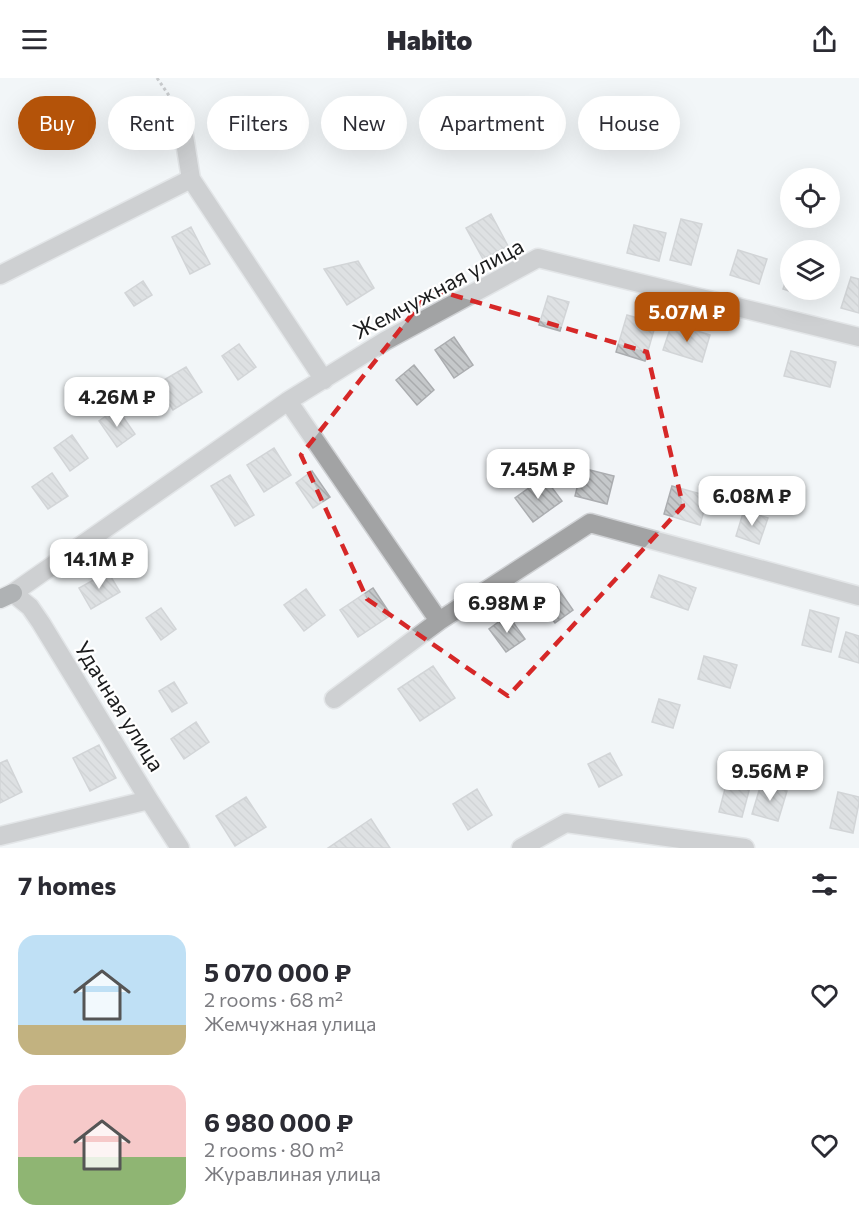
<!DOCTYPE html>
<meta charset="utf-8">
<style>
body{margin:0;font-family:Commissioner,sans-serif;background:#f2f2f3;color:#2b2b33;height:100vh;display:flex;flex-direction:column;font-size:22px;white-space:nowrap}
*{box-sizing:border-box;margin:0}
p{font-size:20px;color:#7c7c81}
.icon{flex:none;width:33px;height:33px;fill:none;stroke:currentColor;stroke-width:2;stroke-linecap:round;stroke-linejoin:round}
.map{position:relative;height:770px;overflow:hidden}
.drawer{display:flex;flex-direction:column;background:#fff;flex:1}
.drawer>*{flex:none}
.banner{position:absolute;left:18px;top:18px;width:824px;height:54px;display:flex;gap:12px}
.fabs{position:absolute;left:780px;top:90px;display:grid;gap:12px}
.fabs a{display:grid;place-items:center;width:60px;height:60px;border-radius:50%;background:#fff;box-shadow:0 6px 24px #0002;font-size:30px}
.price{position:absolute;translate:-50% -51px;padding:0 14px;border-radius:12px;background:#fff;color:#222;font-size:20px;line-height:39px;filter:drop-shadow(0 2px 3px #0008)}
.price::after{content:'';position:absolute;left:50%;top:36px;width:18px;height:14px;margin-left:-9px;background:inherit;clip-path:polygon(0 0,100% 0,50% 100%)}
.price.selected{background:#b45309;color:#fff}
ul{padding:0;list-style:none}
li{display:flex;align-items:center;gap:18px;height:150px;padding:0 18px}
li span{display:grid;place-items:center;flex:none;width:168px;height:120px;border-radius:18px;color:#555}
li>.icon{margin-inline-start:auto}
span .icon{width:72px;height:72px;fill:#fffc;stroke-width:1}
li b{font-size:26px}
h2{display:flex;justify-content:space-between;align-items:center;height:72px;padding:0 18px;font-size:26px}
.tag{padding:0 21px;border-radius:27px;background:#fff;box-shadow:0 6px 24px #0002;font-size:21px;line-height:54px}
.tag.selected{background:#b45309;color:#fff}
header{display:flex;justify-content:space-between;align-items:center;height:78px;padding:0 18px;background:#fff;font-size:27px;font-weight:800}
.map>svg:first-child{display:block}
</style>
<header><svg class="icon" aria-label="menu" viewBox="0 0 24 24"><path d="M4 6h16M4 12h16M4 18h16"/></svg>Habito<svg class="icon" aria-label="share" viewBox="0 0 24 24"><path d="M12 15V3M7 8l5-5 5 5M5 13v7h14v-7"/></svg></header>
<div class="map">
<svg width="859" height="770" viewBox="0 0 859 770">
<defs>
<pattern id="building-back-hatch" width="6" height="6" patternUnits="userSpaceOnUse" patternTransform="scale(1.5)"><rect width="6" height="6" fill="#c5c8ca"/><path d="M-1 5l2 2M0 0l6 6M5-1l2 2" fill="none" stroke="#a9abad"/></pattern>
</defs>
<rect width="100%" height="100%" fill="#f2f5f8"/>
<path fill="url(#building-back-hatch)" stroke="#abadb0" stroke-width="1.5" d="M491 136 508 168 483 181 466 150Z
M681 141 702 146 691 187 670 182Z
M634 147 666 155 659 183 627 175Z
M191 149 210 186 190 196 172 159Z
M738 172 767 181 759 206 730 197Z
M358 183 374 210 347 227 324 191Z
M790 190V212H806L804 218 783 211Z
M851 199 859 201V235L841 230Z
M143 203 152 217 134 228 125 215Z
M548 218 569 224 560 253 539 247Z
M627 237 656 245 645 283 616 274Z
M672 245 710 257 702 284 663 272Z
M454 259 473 287 454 300 435 272Z
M239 266 256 289 238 302 222 278Z
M791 273 836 284 830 309 784 298Z
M414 287 434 312 417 327 396 302Z
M186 289 202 314 173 332 157 306Z
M117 330 135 356 117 369 99 343Z
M72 357 88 380 70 393 54 370Z
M274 370 291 397 264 414 247 387Z
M582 390 614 398 607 426 575 418Z
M312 393 330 419 313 430 296 405Z
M52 395 68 418 48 431 32 409Z
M230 397 254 437 235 448 211 408Z
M544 399 562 423 533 444 515 420Z
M672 408 708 418 700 447 664 436Z
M744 432 768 440 759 466 736 458Z
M108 494 120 514 91 531 79 510Z
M659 497 696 510 688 532 651 519Z
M557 509 573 532 555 545 539 522Z
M373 510 391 537 358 559 340 532Z
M306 511 325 537 304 553 284 527Z
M161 530 176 551 161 562 146 540Z
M810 532 839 540 831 574 802 567Z
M508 537 525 561 506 574 489 551Z
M846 554 859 558V585L839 579Z
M704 578 737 587 730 610 698 601Z
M433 588 455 620 420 643 398 611Z
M174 604 187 625 172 634 159 613Z
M659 621 680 627 673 650 652 644Z
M196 644 209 664 184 681 171 661Z
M99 667 116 700 90 713 73 680Z
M610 675 622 697 599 709 588 686Z
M7 682 22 714 0 725V685Z
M727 703 750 709 742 739 719 734Z
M761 706 787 713 778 743 752 736Z
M477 711 492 737 468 752 453 726Z
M838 714 859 719V725L853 755 830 750Z
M246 719 266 749 235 768 216 738Z
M371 741 390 770H328Z"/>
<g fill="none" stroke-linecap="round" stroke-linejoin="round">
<defs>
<path id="minor" d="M180 33 191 101
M0 197 191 101 324 302
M288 323 439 543
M334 621 439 543 590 445 859 518
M0 758 149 722
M180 770 149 722 41 545 30 529 13 515 288 323 385 263 538 180 859 259
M521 770 566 745 745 770"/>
<path id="major" d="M0 521 13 515"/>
</defs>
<use href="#minor" stroke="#d0d2d5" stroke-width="21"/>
<use href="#major" stroke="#d0d2d5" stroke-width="21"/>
<path stroke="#959799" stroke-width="3" stroke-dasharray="3 3" stroke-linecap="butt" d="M157 0 170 19"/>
<use href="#minor" stroke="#a2a3a4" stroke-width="18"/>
<use href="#major" stroke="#5e6062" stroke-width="18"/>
</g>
<path d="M0 0H859V770H0ZM432 211 647 274 683 428 508 618 367 521 301 377Z" fill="#f2f5f8" fill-opacity=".55" fill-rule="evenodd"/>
<path fill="none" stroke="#d62828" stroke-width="4.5" stroke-dasharray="12 8" stroke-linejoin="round" d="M432 211 647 274 683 428 508 618 367 521 301 377Z"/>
<g text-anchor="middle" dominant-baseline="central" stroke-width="4.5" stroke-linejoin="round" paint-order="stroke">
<g font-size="22" fill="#1b1c1d" stroke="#fff">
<text transform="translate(438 210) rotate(-28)">Жемчужная улица</text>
<text transform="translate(120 628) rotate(58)">Удачная улица</text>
</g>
</g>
</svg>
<div class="fabs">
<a><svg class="icon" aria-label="locate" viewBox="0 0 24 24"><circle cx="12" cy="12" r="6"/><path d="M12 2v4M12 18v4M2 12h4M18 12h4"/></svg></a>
<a><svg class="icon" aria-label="layers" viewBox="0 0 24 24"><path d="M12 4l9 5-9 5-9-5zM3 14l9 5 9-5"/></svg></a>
</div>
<b class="price selected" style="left:687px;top:265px">5.07M ₽</b>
<b class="price" style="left:117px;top:350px">4.26M ₽</b>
<b class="price" style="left:538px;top:422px">7.45M ₽</b>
<b class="price" style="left:752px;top:449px">6.08M ₽</b>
<b class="price" style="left:99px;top:512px">14.1M ₽</b>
<b class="price" style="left:507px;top:556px">6.98M ₽</b>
<b class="price" style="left:770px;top:724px">9.56M ₽</b>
<div class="banner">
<a class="tag selected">Buy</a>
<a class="tag">Rent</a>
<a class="tag">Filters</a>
<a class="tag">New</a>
<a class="tag">Apartment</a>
<a class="tag">House</a>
</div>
</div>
<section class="drawer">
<h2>7 homes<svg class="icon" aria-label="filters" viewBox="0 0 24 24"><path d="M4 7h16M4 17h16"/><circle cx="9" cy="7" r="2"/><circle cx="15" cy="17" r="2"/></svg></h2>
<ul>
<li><span style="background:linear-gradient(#bfe0f5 75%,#c2b280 0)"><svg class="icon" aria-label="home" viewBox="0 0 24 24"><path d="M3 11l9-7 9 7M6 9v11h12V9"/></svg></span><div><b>5 070 000 ₽</b><p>2 rooms · 68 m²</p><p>Жемчужная улица</p></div><svg class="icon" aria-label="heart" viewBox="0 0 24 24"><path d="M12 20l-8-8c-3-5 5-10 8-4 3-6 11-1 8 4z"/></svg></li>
<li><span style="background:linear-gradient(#f6c9c9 60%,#8fb573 0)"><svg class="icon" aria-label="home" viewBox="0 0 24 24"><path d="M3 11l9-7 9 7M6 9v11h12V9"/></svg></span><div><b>6 980 000 ₽</b><p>2 rooms · 80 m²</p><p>Журавлиная улица</p></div><svg class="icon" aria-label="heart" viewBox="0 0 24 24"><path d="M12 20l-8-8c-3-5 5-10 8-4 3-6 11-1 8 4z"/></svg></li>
</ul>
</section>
